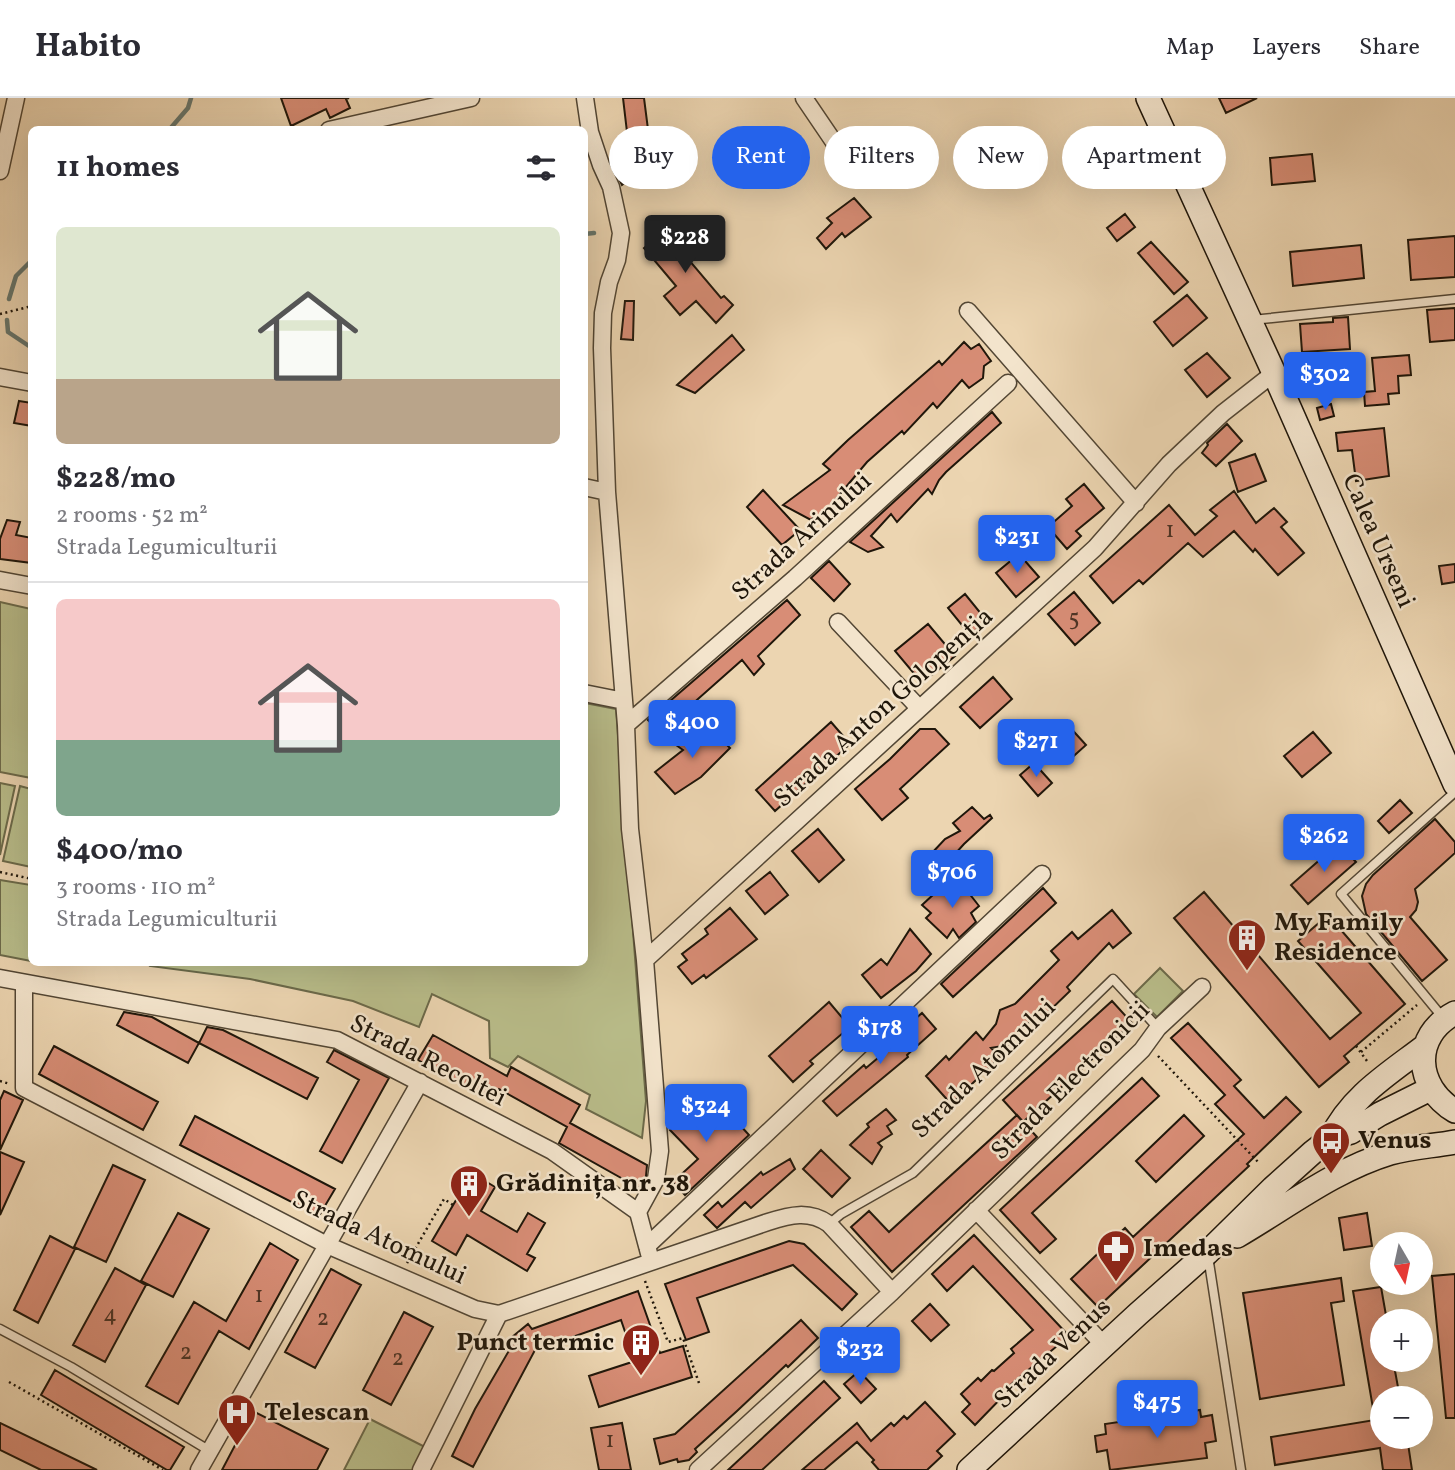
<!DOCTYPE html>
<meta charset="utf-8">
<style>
body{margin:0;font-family:Vollkorn,serif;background:#f2f2f3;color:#2b2b33;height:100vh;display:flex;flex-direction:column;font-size:26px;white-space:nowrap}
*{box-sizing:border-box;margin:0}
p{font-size:23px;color:#7c7c81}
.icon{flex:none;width:38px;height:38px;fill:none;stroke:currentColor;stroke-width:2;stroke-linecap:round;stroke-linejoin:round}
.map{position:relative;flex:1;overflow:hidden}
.drawer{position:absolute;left:28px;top:28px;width:560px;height:840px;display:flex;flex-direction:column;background:#fff;border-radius:10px;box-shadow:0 7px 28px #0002}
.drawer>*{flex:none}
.top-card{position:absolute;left:609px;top:28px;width:665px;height:63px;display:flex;gap:14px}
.needle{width:46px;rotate:171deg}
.controls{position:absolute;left:1370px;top:1134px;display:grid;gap:14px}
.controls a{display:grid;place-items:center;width:63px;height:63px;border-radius:50%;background:#fff;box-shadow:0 7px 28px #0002;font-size:35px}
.price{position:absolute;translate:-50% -60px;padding:0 16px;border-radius:7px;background:#2563eb;color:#fff;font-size:23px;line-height:46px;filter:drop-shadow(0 2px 4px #0008)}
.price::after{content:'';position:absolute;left:50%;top:42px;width:21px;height:16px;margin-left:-10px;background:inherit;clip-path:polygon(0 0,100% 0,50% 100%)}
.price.active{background:#222;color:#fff}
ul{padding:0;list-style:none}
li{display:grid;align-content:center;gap:14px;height:371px;padding:0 28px}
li+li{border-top:2px solid #e1e1e2}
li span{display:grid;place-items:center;height:217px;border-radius:10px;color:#555}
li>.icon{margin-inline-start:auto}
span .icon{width:126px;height:126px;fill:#fffc;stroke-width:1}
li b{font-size:30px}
h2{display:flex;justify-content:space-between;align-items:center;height:84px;padding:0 28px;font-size:30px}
.tag{padding:0 24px;border-radius:32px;background:#fff;box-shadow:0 7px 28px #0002;font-size:24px;line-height:63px}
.tag.active{background:#2563eb;color:#fff}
header{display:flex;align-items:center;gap:42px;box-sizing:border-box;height:98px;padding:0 35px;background:#fff;border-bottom:2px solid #e1e1e2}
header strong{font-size:33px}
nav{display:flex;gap:38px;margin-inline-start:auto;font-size:24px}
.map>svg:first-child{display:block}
</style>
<header>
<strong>Habito</strong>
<nav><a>Map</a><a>Layers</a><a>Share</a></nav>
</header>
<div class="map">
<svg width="1455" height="1372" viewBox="0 0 1455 1372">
<rect width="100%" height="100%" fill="#ecd5b1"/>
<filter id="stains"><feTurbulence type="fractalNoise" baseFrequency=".00286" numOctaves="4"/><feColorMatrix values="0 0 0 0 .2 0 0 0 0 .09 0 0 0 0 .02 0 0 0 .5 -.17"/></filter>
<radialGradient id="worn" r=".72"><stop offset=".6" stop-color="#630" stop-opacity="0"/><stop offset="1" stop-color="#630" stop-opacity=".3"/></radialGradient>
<path fill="#b9bd8a" stroke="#6c6a4a" stroke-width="2" d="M0 504 31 511V680L0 674Z
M585 605 616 611 646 1003 642 1040 586 1011 590 997 518 958 508 969 490 960 489 923 432 896 419 929 353 903 250 881 150 868 151 864H584Z
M0 685 15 688 0 757Z
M20 688 31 691V769L3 763Z
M0 782 31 787V863L0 857Z
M1160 870 1183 893 1157 919 1134 896Z
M370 1321 425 1349 413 1372H344Z"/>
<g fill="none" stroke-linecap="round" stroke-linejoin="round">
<path stroke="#68776d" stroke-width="4.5" d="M169 32 188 10 191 0
M584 136 594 135
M9 201 16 178 32 162
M7 222 8 234 32 250"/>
</g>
<path fill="#d88d76" stroke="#1f160a" stroke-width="2" d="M281 0H349L346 1 350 10 330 20 326 11 291 28Z
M623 0H644L650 47 665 62 640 84 634 77 622 87 612 66 629 51Z
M1219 0H1257L1226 15Z
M904 48 917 68 899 83 885 64Z
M1312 56 1315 83 1272 87 1270 60Z
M854 100 871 119 845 139 842 135 826 151 817 140 832 125 827 120Z
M1125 116 1135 129 1117 143 1107 130Z
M674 125 693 147 683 155 721 200 724 198 733 207 716 225 696 203 680 217 664 198 676 188 644 150Z
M1455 138V179L1411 182 1408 142Z
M1151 144 1188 184 1174 196 1138 155Z
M1361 147 1364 180 1293 188 1290 154Z
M1187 197 1207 220 1173 248 1154 224Z
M625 203H634L633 242 621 241Z
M1455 210V242L1430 244 1427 212Z
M1348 219 1350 251 1302 254 1300 226 1333 224V220Z
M732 237 744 252 695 295 677 287Z
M964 244 971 251 979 246 991 263 984 268 983 280 969 290 962 282 937 310 933 305 904 336 902 333 867 364 835 402 836 404 817 421 815 418 811 422 783 407 830 372 823 366 848 342 939 263 942 267Z
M1207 255 1230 280 1207 299 1185 272Z
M1409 257 1411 277 1398 278 1399 295 1388 296 1389 306 1365 308 1364 294 1375 293 1372 260Z
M19 303 32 305V328L14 325Z
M1331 306 1334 318 1320 322 1317 310Z
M992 314 1001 325 946 374 939 382 932 396 928 391 897 424 891 416 871 438 883 449 868 454 850 444Z
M1227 326 1242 343 1216 368 1202 355 1208 347 1207 345Z
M1384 330 1389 378 1356 383 1352 352 1338 353 1336 335Z
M1255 356 1266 383 1238 394 1229 365Z
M1084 386 1104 410 1076 433 1081 438 1067 451 1048 429 1072 408 1066 401Z
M763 392 800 432 782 447 747 409Z
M1234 393 1256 425 1274 410 1287 424 1281 429 1304 455 1278 477 1255 451 1253 454 1234 433 1203 459 1188 445 1143 486 1139 482 1113 505 1090 478 1169 407 1195 437 1217 418 1210 412Z
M7 422 20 424 16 437 32 440V465L0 461V441Z
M1019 456 1039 479 1016 499 996 475Z
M829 463 850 486 834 503 811 480Z
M1455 466V484L1442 486 1439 468Z
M1074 494 1100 525 1075 547 1048 516Z
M965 496 987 523 970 537 948 510Z
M787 502 800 517 758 558 764 566 754 577 742 562 689 609 684 604 656 630 648 622Z
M928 526 955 558 922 585 895 553Z
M993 579 1012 601 980 630 960 609Z
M831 624 850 646 775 713 756 692Z
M1066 625 1086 647 1067 664 1046 642Z
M694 630 705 638 712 632 730 650 701 679 675 696 655 674 683 652 676 647Z
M920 631H935L949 646 900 691 908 700 882 722 855 691 890 661Z
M1313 634 1331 655 1302 679 1284 658Z
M1034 665 1052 685 1038 698 1020 677Z
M1400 702 1412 715 1389 735 1378 723Z
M972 709 984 721 990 717 992 720 964 746 946 766 932 755 945 741 960 733 953 725Z
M1435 721 1455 744V755L1415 791 1418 804 1416 812 1410 819 1447 862 1422 883 1366 816 1362 798 1366 786 1373 777Z
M818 731 844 762 819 784 792 753Z
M1339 745 1356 764 1308 806 1291 787Z
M770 774 788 797 765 816 746 793Z
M947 784 954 791 961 785 979 808 971 815 976 824 959 840 953 831 947 840 926 820 931 815 922 807Z
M1043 790 1056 805 953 899 941 886Z
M1204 794 1330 941 1361 915 1298 843 1328 817 1405 906 1344 958 1349 964 1319 989 1174 820Z
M730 810 757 841 706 880 704 877 692 886 678 869 687 862 682 856 708 836 705 831Z
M1112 812 1131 835 1113 850 1109 845 1067 889 1070 893 1042 920 1037 915 1009 947 991 950 1000 959 951 1006 926 978 946 958 949 962 976 934 983 942 996 926 1000 912 1015 906 1059 862 1051 853 1072 834 1078 841Z
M910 831 931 856 916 873 881 900 862 877 881 861 887 867Z
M1112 903 1132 925 1023 1024 1003 1002Z
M829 904 850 929 810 963 813 966 793 984 769 958Z
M124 914 152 919 199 945 188 965 117 927Z
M922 915 936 931 907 957 908 959 837 1018 823 1003 864 967 866 970 904 938 900 934Z
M1188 925 1241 982 1234 988 1264 1020 1286 999 1301 1014 1247 1066 1249 1068 1098 1209 1071 1181 1125 1130 1133 1139 1244 1036 1215 1006 1225 997 1171 940Z
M207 929 223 932 318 980 307 1001 199 945Z
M433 937 507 978 511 969 580 1007 570 1025 647 1067 646 1078 639 1090 559 1045 567 1029 499 991 492 1003 418 962Z
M54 948 158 1004 143 1032 39 976Z
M334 952 389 980 342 1065 320 1053 359 982 327 964Z
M1142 980 1159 998 1032 1115 1056 1141 1040 1155 1000 1112Z
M4 993 23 1002 0 1052V1002Z
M698 1007 714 1024 727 1013 749 1037 685 1097 673 1084 698 1061 670 1032Z
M886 1011 896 1022 887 1028 892 1036 878 1045 882 1049 872 1066 850 1047 869 1029 867 1026Z
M1017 1017 1037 1039 892 1174 851 1129 869 1113 889 1134Z
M1184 1017 1204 1038 1156 1084 1136 1063Z
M195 1018 335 1091 319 1118 180 1047Z
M821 1052 850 1080 832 1099 803 1071Z
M0 1054 24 1064 0 1117Z
M790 1061 795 1071 751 1110 745 1104 717 1130 704 1117 718 1104 722 1109 761 1074 763 1077Z
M113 1067 145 1082 106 1164 74 1149Z
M472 1075 495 1089 481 1113 517 1134 528 1115 545 1125 527 1156 535 1160 527 1173 467 1137 456 1157 432 1143Z
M178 1115 209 1131 173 1199 141 1183Z
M1367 1115 1372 1148 1344 1152 1339 1120Z
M974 1137 1069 1238 1008 1289 1010 1291 975 1327 962 1314 970 1306 961 1296 978 1280 981 1283 992 1272 994 1273 1014 1255 1011 1251 1033 1232 973 1168 947 1193 932 1176Z
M50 1138 75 1151 38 1225 14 1212Z
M789 1143 804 1146 857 1196 842 1212 793 1167 697 1200 709 1234 686 1242 665 1186Z
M270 1145 298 1162 249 1251 219 1233 178 1306 146 1288 194 1204 226 1223Z
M115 1170 146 1187 105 1264 73 1247Z
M331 1171 361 1187 315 1270 285 1254Z
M1455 1176V1320H1446L1432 1178Z
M1341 1180 1344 1203 1331 1205 1344 1287 1260 1301 1243 1195Z
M1381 1189 1387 1223H1382V1262H1393L1400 1300H1382V1339H1407L1412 1372H1383L1380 1350 1275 1367 1271 1339 1375 1322 1353 1193Z
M638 1193 660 1255 683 1248 692 1279 599 1309 589 1278 635 1263 621 1222 535 1252 473 1369 452 1358 475 1311 514 1244 511 1240 528 1226 532 1231Z
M930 1206 949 1227 931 1243 912 1223Z
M404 1214 433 1229 391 1307 363 1292Z
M801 1222 818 1240 788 1269 786 1267 737 1313 695 1351 697 1354 689 1362 678 1364 677 1361 660 1366 654 1341 675 1336Z
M55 1272 184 1349 170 1372H167L41 1297Z
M859 1273 876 1291 861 1305 844 1286Z
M824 1283 840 1300 762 1372H728Z
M925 1304 955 1336 937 1353 942 1358 927 1372H879L872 1364 874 1362 857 1344 824 1372H802L857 1325 871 1343 891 1325 894 1328 904 1318 907 1321Z
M1200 1312 1201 1319 1212 1317 1216 1343 1205 1345 1207 1360 1110 1372 1107 1352 1097 1354 1095 1338 1106 1336 1105 1326Z
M253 1313 328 1351 317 1372H222Z
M0 1325 97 1372H41L0 1352Z
M622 1325 631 1372H599L591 1330Z"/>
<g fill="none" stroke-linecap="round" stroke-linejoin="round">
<defs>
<path id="lane" d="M1252 222 1455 201
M1444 921 1341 796 1455 694
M829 1126 841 1116 913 1075 1113 881 1158 930
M1208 1158 1241 1372
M0 1231 71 1269 210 1353"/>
<path id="street" d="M585 0 590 34 601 67 611 89 621 135 617 162 609 184 603 215 602 250 607 394 626 627 630 731 645 862 660 1053 656 1081 638 1114
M804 0 859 81
M329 32 471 0
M0 73 16 0
M968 213 1136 405
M0 279 32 285
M584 389 607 394
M0 482 32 488
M838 524 919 610
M584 595 624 603
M626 627 795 480 1008 285
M645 862 1095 450 1169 366 1223 315 1274 275
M0 880 337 942 552 1053 638 1114 651 1163
M24 885V990L327 1147 475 1211 499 1216 768 1124C790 1117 809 1112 829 1126L892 1194
M976 1112 1104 1247
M647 1148 1042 776
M199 1372 420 984
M421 1372 499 1216
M698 1372 892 1194 1142 952 1158 930 1202 889"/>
<path id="secondary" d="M1148 0 1274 275 1455 686
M1455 915C1411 938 1415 989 1455 1013
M1331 1040C1351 998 1390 975 1425 948
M1237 1138C1287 1109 1334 1072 1390 1055 1411 1049 1434 1048 1455 1044
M969 1372 1138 1216 1207 1155 1273 1090 1313 1054 1331 1040 1351 1034 1380 1016 1430 991"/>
</defs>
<use href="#lane" stroke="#524634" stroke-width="11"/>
<use href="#street" stroke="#524634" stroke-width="19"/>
<use href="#secondary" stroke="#1f160a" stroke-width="26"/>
<path stroke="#1f160a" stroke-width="2.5" stroke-dasharray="2 3.5" stroke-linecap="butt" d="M0 216 32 208
M0 774 32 781
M1356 948 1367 963
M1361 954 1417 907
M1158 958 1259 1065
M0 983 10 986
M407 1165 444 1101 453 1107
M645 1183 668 1244 683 1240 699 1285
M9 1284 163 1372"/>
<use href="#lane" stroke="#f3e4cc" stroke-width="8"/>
<use href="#street" stroke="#f3e4cc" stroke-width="16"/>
<use href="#secondary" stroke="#f3e4cc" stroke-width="23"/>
</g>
<defs>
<symbol id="building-pin" viewBox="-11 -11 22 30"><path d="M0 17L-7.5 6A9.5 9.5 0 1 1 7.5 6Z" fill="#8f2418" stroke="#f3e4cc"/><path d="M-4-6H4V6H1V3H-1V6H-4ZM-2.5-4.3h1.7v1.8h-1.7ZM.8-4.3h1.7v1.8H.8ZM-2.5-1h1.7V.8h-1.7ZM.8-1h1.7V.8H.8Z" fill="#fff"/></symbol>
<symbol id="bus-pin" viewBox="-11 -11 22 30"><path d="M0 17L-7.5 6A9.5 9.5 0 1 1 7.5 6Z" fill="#8f2418" stroke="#f3e4cc"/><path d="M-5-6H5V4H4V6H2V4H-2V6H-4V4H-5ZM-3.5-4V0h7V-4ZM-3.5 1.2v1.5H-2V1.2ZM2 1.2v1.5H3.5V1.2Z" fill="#fff"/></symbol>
<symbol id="pharmacy-pin" viewBox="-11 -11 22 30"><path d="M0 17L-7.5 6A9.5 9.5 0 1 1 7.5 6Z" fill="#8f2418" stroke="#f3e4cc"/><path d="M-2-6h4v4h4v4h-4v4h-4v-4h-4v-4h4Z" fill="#fff"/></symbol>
<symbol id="hospital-pin" viewBox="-11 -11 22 30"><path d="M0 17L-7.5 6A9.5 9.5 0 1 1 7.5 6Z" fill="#8f2418" stroke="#f3e4cc"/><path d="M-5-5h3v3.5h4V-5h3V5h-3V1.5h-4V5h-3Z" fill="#fff"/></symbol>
</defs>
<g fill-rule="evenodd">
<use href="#building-pin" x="1225" y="818" width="44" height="60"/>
<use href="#bus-pin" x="1309" y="1021" width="44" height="60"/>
<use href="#building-pin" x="447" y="1064" width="44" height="60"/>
<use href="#pharmacy-pin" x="1094" y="1129" width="44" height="60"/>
<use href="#building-pin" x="619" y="1223" width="44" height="60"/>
<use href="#hospital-pin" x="215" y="1293" width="44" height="60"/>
</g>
<g text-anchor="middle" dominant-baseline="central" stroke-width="5" stroke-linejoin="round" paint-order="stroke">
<g font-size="23" fill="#4d3425">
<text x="1170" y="433">1</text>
<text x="1074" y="521">5</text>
<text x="259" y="1198">1</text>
<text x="110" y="1217">4</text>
<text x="323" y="1221">2</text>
<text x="186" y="1255">2</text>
<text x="398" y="1261">2</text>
<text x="610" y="1343">1</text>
</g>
<g font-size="26" fill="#1f160a" stroke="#f3e4cc">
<text transform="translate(802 439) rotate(-42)">Strada Arinului</text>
<text transform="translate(1378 443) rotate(66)">Calea Urseni</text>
<text transform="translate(884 610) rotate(-42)">Strada Anton Golopenția</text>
<text transform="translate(428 963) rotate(27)">Strada Recoltei</text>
<text transform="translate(984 971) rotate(-44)">Strada Atomului</text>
<text transform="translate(1071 983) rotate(-45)">Strada Electronicii</text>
<text transform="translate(379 1140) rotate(25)">Strada Atomului</text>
<text transform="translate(1053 1256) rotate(-43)">Strada Venus</text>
</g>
<g font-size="26" font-weight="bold" fill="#1f160a" stroke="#f3e4cc" text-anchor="start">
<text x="1274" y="825">My Family<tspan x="1274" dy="30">Residence</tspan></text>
<text x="1358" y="1043">Venus</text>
<text x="496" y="1086">Grădinița nr. 38</text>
<text x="1143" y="1151">Imedas</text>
<text x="614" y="1245" text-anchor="end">Punct termic</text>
<text x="264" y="1315">Telescan</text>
</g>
</g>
<rect width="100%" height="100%" filter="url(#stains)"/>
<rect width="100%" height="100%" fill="url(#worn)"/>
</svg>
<div class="controls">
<a><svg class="needle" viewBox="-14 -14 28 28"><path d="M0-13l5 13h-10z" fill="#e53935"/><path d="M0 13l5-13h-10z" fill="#7c7c81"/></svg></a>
<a>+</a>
<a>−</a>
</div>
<b class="price active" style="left:685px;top:177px">$228</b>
<b class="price" style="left:1325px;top:314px">$302</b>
<b class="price" style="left:1017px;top:477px">$231</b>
<b class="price" style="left:692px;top:662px">$400</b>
<b class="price" style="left:1036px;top:681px">$271</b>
<b class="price" style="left:1324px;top:776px">$262</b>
<b class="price" style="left:952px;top:812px">$706</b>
<b class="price" style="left:880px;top:968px">$178</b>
<b class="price" style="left:706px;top:1046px">$324</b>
<b class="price" style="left:860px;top:1289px">$232</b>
<b class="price" style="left:1157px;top:1342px">$475</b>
<div class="top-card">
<a class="tag">Buy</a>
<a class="tag active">Rent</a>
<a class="tag">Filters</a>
<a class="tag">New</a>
<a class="tag">Apartment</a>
</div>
<section class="drawer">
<h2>11 homes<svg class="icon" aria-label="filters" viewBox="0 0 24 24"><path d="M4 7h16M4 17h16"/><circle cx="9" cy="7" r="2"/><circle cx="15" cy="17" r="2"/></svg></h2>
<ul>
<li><span style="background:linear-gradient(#dfe7d0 70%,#b9a48a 0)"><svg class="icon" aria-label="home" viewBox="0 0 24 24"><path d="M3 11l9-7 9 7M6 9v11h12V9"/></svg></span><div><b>$228/mo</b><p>2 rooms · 52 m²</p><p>Strada Legumiculturii</p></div></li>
<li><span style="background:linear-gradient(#f6c9c9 65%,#7fa58c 0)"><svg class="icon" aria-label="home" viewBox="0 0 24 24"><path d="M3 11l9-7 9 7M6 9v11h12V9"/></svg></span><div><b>$400/mo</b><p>3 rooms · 110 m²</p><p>Strada Legumiculturii</p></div></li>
</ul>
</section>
</div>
